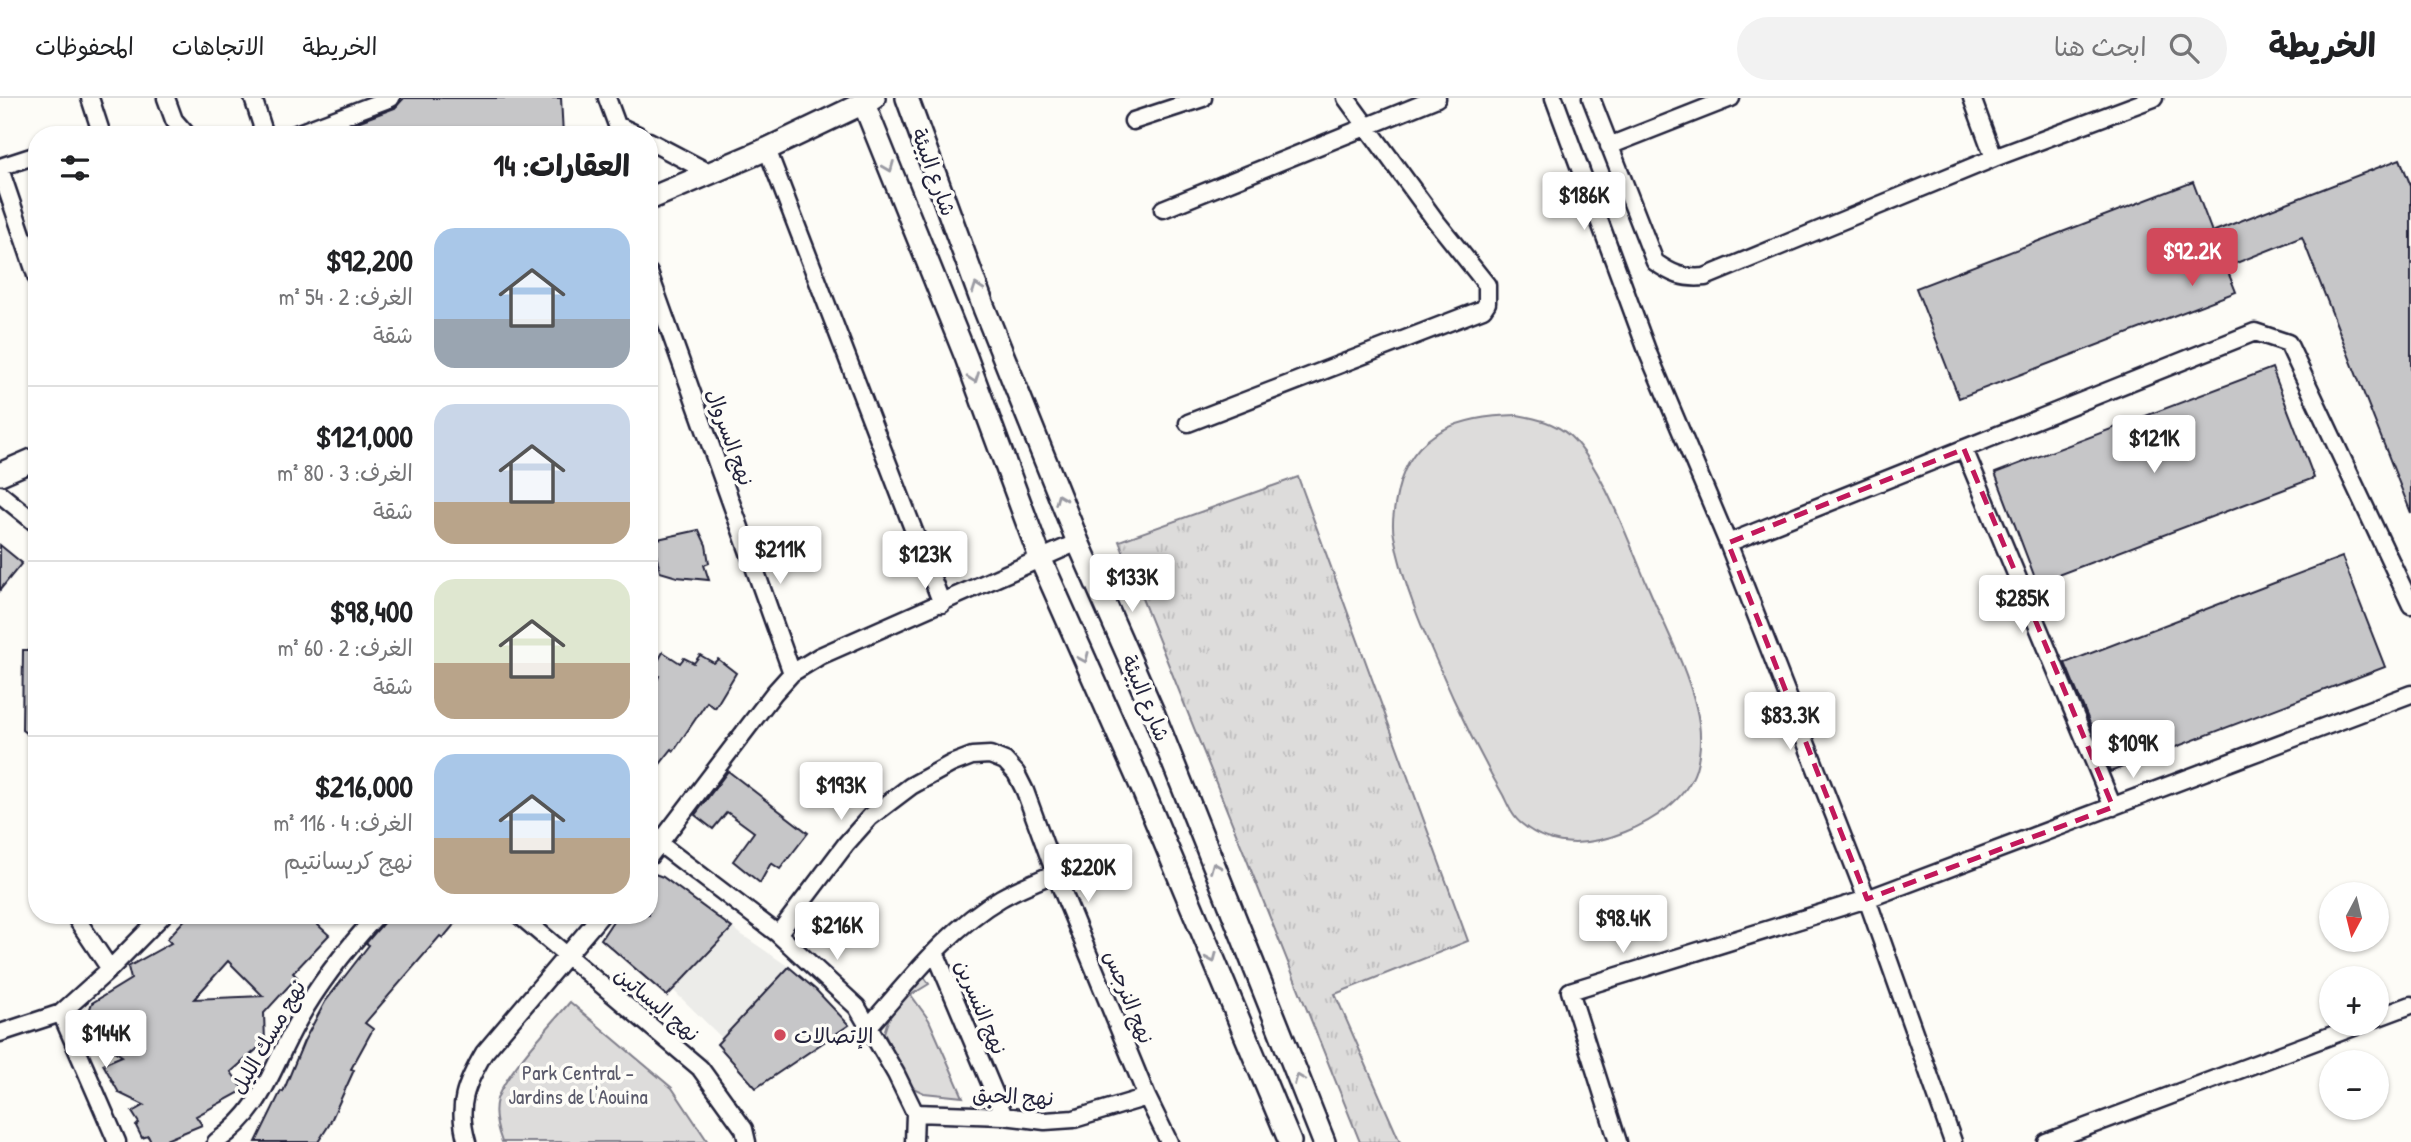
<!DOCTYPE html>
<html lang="ar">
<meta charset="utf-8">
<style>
body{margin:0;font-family:"Patrick Hand","Playpen Sans Arabic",sans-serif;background:#f2f2f2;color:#202124;direction:rtl;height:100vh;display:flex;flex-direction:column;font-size:26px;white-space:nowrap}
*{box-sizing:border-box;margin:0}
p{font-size:23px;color:#757577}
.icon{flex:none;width:38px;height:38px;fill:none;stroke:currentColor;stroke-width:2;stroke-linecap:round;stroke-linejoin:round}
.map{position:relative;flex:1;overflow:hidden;direction:ltr}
.drawer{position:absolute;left:28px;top:28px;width:630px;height:798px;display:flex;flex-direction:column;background:#fff;border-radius:28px;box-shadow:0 2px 5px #0004;direction:rtl}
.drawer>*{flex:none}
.needle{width:46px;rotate:187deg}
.tools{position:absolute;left:2319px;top:784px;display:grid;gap:14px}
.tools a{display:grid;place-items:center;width:70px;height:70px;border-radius:50%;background:#fff;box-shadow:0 2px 5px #0004;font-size:35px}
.price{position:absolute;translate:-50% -60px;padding:0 16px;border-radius:7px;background:#fff;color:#222;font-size:23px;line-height:46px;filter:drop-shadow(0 2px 4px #0008)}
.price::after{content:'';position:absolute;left:50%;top:42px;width:21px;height:16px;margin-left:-10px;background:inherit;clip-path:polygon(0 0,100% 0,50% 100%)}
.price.on{background:#d1495b;color:#fff}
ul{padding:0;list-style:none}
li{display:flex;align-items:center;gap:21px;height:175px;padding:0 28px}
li+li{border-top:2px solid #e0e0e0}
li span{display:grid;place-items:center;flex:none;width:196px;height:140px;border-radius:21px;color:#555}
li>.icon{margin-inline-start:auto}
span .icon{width:84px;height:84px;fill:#fffc;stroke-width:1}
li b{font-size:30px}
h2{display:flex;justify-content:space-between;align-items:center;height:84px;padding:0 28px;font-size:30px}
header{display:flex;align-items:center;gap:42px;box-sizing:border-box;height:98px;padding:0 35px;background:#fff;border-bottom:2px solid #e0e0e0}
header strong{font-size:33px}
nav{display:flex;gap:38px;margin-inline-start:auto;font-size:24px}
.search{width:490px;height:63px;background:#f2f2f2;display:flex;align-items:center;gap:18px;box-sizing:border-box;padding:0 24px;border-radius:38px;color:#757577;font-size:26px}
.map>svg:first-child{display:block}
</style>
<header>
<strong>الخريطة</strong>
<div class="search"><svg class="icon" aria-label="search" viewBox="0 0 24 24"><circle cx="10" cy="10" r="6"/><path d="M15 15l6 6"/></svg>ابحث هنا</div>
<nav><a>الخريطة</a><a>الاتجاهات</a><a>المحفوظات</a></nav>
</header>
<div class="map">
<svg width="2411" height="1044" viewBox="0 0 2411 1044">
<defs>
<pattern id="grass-tufts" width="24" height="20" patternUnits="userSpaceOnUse" patternTransform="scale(1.75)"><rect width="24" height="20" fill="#dddcdb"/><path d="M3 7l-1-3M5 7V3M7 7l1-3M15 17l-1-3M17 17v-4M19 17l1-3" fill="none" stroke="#bdbcbd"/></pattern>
</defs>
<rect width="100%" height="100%" fill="#fdfcf7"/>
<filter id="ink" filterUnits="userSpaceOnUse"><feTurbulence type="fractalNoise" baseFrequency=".0143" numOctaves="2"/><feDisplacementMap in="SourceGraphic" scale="14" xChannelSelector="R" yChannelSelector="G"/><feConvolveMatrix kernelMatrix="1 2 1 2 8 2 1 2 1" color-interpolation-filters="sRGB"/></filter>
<g filter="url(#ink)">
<path fill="#ecece9" d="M732 830 789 869 722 940 673 892Z"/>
<path fill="url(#grass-tufts)" stroke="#807f8b" stroke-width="2" d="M1298 379 1468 843 1335 896 1400 1044H1360L1119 443Z"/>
<path fill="#dddcdb" stroke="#807f8b" stroke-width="2" d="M1517 317C1538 321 1554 324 1570 338 1603 369 1630 448 1649 491 1665 529 1686 568 1696 609 1701 629 1702 650 1696 671 1686 702 1653 723 1625 734 1590 748 1552 751 1522 726 1513 720 1508 707 1503 697 1485 666 1468 633 1453 600 1430 548 1404 494 1394 438 1391 424 1395 406 1398 392 1412 332 1462 318 1517 317Z
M925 880 929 886 911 897 929 922 963 999 924 995 911 989 884 935C891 910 903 893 925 880Z
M570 904 672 990 708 1044H502C497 1031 493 1015 497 1001 507 973 550 928 570 904Z"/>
<path fill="#c6c6c8" stroke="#22223b" stroke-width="2" fill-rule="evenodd" d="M404 0H561L563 37H323L395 10Z
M2400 61 2411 88V415L2302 139 2226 169 2236 194 1959 300 1916 190 2193 84 2212 134Z
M2272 270 2314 380 2037 485 1995 375Z
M699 432 706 447 709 465 704 467 709 482 677 479 660 474 653 442Z
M0 447 22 465 0 492Z
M2342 459 2385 569 2110 674 2065 565Z
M23 552H37V644L22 632Z
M663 554 680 565 684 560 694 565 700 557 714 565 718 561 736 575 715 610 707 604 674 653 672 651 649 680V601L659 578 649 574V563H658Z
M728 673 808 735 780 771 771 765 760 785 733 763 754 734 727 714 713 731 695 717Z
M649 774 663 779 732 830 667 898 601 841 617 817H649Z
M189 817H307L329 837 293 875 297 879 264 915 265 944 231 974 244 992 196 1018 202 1027 161 1044H151L148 1038 142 1040 136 1028 139 1025 132 1014 144 1007 119 995 103 966 122 958 98 943 87 919 92 905 131 881 128 869 171 845 167 841ZM228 863 263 898 194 901Z
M390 817H462L443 840 440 838 365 925 373 931 351 971 354 972 329 1027 318 1044H256L281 993 283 994 304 943 325 904 369 847 366 845Z
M789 869 816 892 849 927 756 990 717 946Z"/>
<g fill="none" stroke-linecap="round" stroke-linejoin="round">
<defs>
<path id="minor" d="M90 0 102 37
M166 0 174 22 187 37
M253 0 265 37
M607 0 617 27 638 37
M1554 0 1648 255 1728 445 1867 801 1953 1044
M1591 0 1655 164C1672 176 1683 181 1705 179L1994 60 2154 0
M1972 0 1994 60
M1133 23 1203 0
M293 37 391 0
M649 43 710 75
M1609 48 1731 0
M767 51 942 506
M0 69 37 57
M0 71 37 180
M1163 111 1437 0
M649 175 792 575 774 595 649 759
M1188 325 1483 211 1487 205V187L1435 122 1346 0
M1964 351 2113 709
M0 396 37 426
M1728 445 2255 234 2288 245 2411 507
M792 575 820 558 1078 444
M660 746 778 836 857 909 896 976 915 1015 914 1044
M74 817 110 871
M519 817 700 970 744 1031 747 1044
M778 836 846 746 870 719 911 688 951 666 972 658 990 657 1005 663 1016 675 1025 693 1055 775 1147 999 1169 1044
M935 854 1004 1018
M61 915 117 1044
M2376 920 2411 907
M870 927C910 882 948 831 1001 800 1018 790 1038 783 1055 775
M0 935 61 915 110 871 163 817
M915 1015 1004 1018 1045 1023 1074 1021 1147 999
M216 1044C266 1009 271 969 299 921 319 885 349 848 377 817
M467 1044C456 1008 466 986 484 955L601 817
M1618 1044 1570 893 1867 801 2411 596
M2046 1044 2362 926"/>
<path id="tertiary" d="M907 0 984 210 1078 444 1153 614 1324 1044
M864 6 966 259 1041 462 1142 690 1290 1044
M649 101 767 51 874 0
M0 376 37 360"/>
</defs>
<use href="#minor" stroke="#22223b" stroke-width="21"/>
<use href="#tertiary" stroke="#22223b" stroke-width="26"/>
<use href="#minor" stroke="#fdfcf7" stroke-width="16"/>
<use href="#tertiary" stroke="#fdfcf7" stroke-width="21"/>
</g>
<defs><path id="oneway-chevron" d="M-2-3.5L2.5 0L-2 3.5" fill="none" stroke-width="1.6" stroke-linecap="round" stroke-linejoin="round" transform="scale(1.75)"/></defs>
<g stroke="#9a9aa2">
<use href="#oneway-chevron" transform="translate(889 69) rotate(68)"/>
<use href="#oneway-chevron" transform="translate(977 190) rotate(-110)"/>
<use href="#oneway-chevron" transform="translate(974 280) rotate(70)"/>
<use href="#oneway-chevron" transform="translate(1060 401) rotate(-112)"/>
<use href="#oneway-chevron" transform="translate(1084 560) rotate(66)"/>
<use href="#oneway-chevron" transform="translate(1215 769) rotate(-112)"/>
<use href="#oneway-chevron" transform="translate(1212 860) rotate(67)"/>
<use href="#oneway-chevron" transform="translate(1299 981) rotate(-112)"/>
</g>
</g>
<path fill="none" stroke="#c2185b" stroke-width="5" stroke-dasharray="14 9" stroke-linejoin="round" d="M1964 351 2113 709 1867 801 1728 445Z"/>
<circle fill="#d1495b" stroke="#fdfcf7" stroke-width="2.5" cx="780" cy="937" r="7"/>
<g text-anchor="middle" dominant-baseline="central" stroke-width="7" stroke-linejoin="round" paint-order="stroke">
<g font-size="21" fill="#22223b" stroke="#fdfcf7">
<text transform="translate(934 74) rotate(70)">شارع البيئة</text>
<text transform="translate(730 339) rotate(70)">نهج السروال</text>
<text transform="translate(1146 600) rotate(67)">شارع البيئة</text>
<text transform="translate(1129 899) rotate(68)">نهج النرجس</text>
<text transform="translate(657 906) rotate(40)">نهج البساتين</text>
<text transform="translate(981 909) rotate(67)">نهج النسرين</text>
<text transform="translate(268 939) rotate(-60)">نهج مسك الليل</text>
<text transform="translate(1013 998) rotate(3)">نهج الحبق</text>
</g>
<g font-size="21" fill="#22223b" stroke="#fdfcf7" text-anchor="start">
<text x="794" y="937">الإتصالات</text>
</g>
<g font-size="21" fill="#5a5a6b" stroke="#fdfcf7">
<text x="578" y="974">Park Central -<tspan x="578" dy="24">Jardins de l'Aouina</tspan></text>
</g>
</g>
</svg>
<div class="tools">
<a><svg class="needle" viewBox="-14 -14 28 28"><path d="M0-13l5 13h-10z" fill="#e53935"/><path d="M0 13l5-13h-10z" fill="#757577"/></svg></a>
<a>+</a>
<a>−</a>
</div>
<b class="price" style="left:1584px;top:134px">$186K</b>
<b class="price on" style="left:2192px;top:190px">$92.2K</b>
<b class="price" style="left:2154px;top:377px">$121K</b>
<b class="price" style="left:780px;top:488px">$211K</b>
<b class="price" style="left:925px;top:493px">$123K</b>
<b class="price" style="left:1132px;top:516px">$133K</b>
<b class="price" style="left:2022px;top:537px">$285K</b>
<b class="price" style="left:1790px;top:654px">$83.3K</b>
<b class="price" style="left:2133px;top:682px">$109K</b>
<b class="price" style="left:841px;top:724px">$193K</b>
<b class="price" style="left:1088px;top:806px">$220K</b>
<b class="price" style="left:1623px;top:857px">$98.4K</b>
<b class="price" style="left:837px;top:864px">$216K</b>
<b class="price" style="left:106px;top:972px">$144K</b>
<section class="drawer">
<h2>العقارات: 14<svg class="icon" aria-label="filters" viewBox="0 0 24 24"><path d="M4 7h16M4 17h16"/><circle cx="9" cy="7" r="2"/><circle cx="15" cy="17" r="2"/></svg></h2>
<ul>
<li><span style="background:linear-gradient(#a9c7e8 65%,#9aa5b1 0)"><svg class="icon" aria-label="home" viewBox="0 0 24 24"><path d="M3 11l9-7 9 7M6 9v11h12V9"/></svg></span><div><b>$92,200</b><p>الغرف: 2 · 54 m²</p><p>شقة</p></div></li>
<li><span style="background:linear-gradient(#c9d6e8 70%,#b9a48a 0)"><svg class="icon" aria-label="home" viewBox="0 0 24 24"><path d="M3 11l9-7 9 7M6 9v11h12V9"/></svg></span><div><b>$121,000</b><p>الغرف: 3 · 80 m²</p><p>شقة</p></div></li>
<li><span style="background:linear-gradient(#dfe7d0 60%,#b9a48a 0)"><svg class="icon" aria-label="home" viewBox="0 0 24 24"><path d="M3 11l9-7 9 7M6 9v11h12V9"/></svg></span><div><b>$98,400</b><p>الغرف: 2 · 60 m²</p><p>شقة</p></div></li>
<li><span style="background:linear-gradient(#a9c7e8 60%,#b9a48a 0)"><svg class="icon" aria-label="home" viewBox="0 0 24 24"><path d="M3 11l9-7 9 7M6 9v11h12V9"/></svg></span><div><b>$216,000</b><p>الغرف: 4 · 116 m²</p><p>نهج كريسانتيم</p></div></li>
</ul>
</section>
</div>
